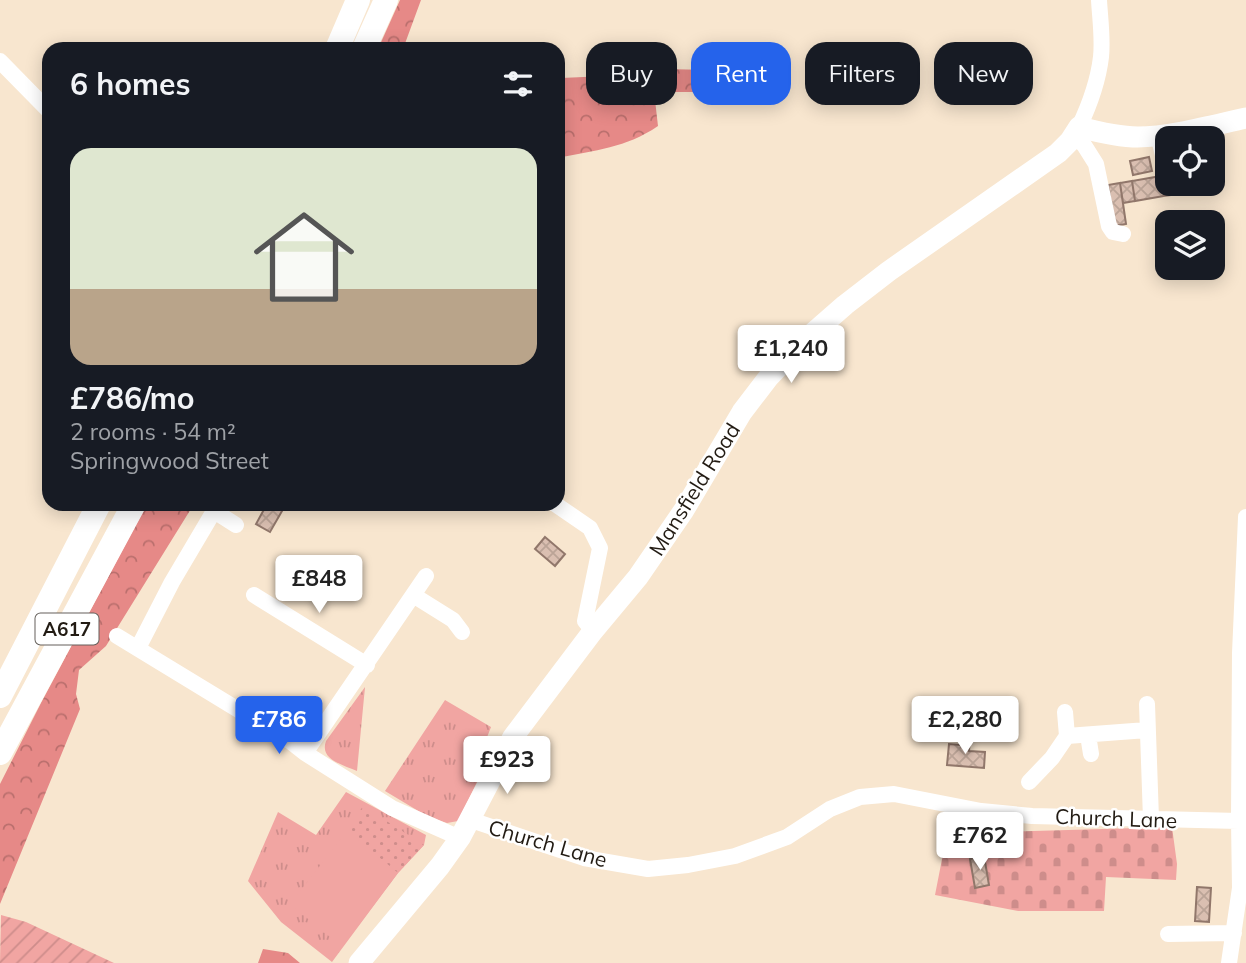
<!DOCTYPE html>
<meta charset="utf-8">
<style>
body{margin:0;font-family:Mulish,sans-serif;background:#20242c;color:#f1f3f6;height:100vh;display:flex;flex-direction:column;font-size:26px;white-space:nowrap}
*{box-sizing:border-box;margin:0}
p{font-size:23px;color:#9ea1a6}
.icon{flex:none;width:38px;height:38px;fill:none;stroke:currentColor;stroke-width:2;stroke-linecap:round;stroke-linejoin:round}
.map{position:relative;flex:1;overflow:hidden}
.side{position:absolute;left:42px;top:42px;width:523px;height:469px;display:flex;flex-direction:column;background:#171b24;border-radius:21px;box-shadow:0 4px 18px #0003}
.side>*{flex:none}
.top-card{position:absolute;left:586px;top:42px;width:555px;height:63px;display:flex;gap:14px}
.controls{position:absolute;left:1155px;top:126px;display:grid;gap:14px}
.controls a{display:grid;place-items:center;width:70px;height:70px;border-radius:14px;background:#171b24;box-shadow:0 4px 18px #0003;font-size:35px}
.price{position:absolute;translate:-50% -60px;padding:0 16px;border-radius:7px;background:#fff;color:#222;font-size:23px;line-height:46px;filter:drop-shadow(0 2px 4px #0008)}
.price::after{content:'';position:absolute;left:50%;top:42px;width:21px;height:16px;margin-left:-10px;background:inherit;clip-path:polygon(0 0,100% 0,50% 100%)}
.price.active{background:#2563eb;color:#fff}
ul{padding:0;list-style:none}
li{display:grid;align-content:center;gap:14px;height:371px;padding:0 28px}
li span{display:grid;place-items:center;height:217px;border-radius:21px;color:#555}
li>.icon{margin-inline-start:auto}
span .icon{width:126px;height:126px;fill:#fffc;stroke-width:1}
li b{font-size:30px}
h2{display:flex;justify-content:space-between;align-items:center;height:84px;padding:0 28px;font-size:30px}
.pill{padding:0 24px;border-radius:21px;background:#171b24;box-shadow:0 4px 18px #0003;font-size:24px;line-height:63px}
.pill.active{background:#2563eb;color:#fff}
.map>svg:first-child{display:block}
</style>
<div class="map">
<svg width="1246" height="963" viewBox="0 0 1246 963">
<defs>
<pattern id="grass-tufts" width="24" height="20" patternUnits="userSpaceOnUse" patternTransform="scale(1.75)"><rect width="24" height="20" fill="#f1a5a2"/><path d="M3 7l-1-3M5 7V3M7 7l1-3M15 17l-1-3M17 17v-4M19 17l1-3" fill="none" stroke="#ce8d8b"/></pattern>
<pattern id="forest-crowns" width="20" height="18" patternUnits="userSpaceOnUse" patternTransform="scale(1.75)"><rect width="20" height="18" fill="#e68987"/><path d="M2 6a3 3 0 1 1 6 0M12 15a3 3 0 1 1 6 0" fill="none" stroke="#ba6f6d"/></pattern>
<pattern id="cemetery-stones" width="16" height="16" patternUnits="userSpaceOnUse" patternTransform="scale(1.75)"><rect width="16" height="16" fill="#f1a5a2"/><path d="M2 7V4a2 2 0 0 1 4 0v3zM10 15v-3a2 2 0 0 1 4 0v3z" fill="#ce8d8b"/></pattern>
<pattern id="park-dots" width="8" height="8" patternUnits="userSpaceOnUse" patternTransform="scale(1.75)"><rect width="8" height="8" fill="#f1a5a2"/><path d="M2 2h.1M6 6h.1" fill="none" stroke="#ce8d8b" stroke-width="1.8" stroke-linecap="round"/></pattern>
<pattern id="garden-furrows" width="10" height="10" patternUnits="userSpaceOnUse" patternTransform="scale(1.75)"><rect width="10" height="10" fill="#f1a5a2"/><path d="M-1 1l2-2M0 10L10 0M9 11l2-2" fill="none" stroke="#ce8d8b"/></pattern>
<pattern id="building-cross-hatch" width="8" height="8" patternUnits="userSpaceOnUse" patternTransform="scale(1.75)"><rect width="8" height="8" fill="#dabfb1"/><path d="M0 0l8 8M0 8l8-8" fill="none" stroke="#bba497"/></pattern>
</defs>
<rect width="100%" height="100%" fill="#f8e6cf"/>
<path fill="url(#grass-tufts)" d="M365 687 357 771C344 765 319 760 326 741Z
M445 700 491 727 484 745 493 749 458 821 447 823 438 820 420 812 385 791Z
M346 792 426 835 424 845 398 873 332 962 281 922 248 881 278 812 316 835Z"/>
<path fill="url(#forest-crowns)" d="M400 0H421L403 49H378Z
M664 69 711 70 704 92H671L655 100 658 126C626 148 595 150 558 158V80L561 78 606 76Z
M147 504H194L106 646 79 670 76 694 80 709 0 904V784L41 703Z
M263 949 288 953 300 963H258Z"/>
<path fill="url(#cemetery-stones)" d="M954 814 994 832 1172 827 1177 864 1176 880 1106 877 1104 911H1018L935 895 943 854Z"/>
<path fill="url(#park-dots)" d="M363 806 424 845 398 873 347 831Z"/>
<path fill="url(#garden-furrows)" d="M1 915 26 922 114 963H0Z"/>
<path fill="#f1a5a2" d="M347 831 398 873 342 947 290 904Z"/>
<path fill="url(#building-cross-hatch)" stroke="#91776b" stroke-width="2" d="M1149 157 1152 171 1133 175 1130 161Z
M1167 175V184H1179L1180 194 1164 196 1161 176Z
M1161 176 1164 196 1135 201 1132 181Z
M1132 181 1135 201 1123 203 1120 183Z
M1120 183 1126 224 1114 226 1108 185Z
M267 504H286L270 532 256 524Z
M545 537 565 554 555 566 535 549Z
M960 738 970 739 969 751 985 752 984 768 947 765 949 744 960 745Z
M984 856 989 885 975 888 970 859Z
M1197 887 1211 888 1209 922 1195 921Z"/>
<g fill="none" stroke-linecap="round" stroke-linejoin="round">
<path stroke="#fff" stroke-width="16" d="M0 61 49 111
M1079 127C1090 104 1098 82 1101 57 1103 38 1100 18 1099 0
M1074 135 1084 145 1096 164 1109 226 1113 232 1123 234
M1158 135 1165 163
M555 504 590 528 600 548 585 621 593 631
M254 595 367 665
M413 595 453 620 462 632
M117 636 291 742 305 753 392 808 460 838
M138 648 172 582 214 511 236 525
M1147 704 1151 819
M1065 712 1067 736 1147 730
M1088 735 1091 754
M305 753 426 576
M1029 782 1052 758 1067 736
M471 820 584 858 648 869 688 865 735 856 787 837 830 809 860 797 894 794 981 811 1032 816 1239 821
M1168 934 1234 933
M1229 963 1240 888 1239 821 1240 653 1246 517"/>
<path stroke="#fff" stroke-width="21" d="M359 963 440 866 460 838 513 737 593 631 638 577 684 510 742 412 768 378 805 340 845 305 889 271 1058 153 1070 141 1079 127C1098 132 1119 137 1138 137 1170 137 1214 125 1246 118"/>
<path stroke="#fff" stroke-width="24" d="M337 49 358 0
M364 49 386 0
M0 696 99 504
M0 753 134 504"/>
</g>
<g text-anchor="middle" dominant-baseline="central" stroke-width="5" stroke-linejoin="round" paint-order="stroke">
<rect fill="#fff" stroke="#645f5a" stroke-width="2" x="35.5" y="613.5" width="63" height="31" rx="5"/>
<g font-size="19" font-weight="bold" fill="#221b13">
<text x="67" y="629">A617</text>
</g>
<g font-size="21" fill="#221b13" stroke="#fff">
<text transform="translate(694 489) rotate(-58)">Mansfield Road</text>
<text transform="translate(1116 818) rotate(2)">Church Lane</text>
<text transform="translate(548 843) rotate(16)">Church Lane</text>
</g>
</g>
</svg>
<div class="controls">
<a><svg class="icon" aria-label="locate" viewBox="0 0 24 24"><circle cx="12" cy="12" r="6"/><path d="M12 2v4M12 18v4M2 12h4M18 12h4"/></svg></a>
<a><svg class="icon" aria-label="layers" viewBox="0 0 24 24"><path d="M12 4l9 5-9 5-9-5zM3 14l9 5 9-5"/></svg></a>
</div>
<b class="price" style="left:791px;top:385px">£1,240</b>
<b class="price" style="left:319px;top:615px">£848</b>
<b class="price active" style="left:279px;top:756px">£786</b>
<b class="price" style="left:965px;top:756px">£2,280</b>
<b class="price" style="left:507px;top:796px">£923</b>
<b class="price" style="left:980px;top:872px">£762</b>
<div class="top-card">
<a class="pill">Buy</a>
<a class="pill active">Rent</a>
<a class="pill">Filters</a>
<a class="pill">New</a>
</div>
<section class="side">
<h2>6 homes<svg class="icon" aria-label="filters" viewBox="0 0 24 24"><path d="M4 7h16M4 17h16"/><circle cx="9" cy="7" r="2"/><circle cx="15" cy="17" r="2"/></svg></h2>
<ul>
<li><span style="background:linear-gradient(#dfe7d0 65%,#b9a48a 0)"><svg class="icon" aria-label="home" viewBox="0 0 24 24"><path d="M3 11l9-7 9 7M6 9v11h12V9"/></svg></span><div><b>£786/mo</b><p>2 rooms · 54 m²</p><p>Springwood Street</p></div></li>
</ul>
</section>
</div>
